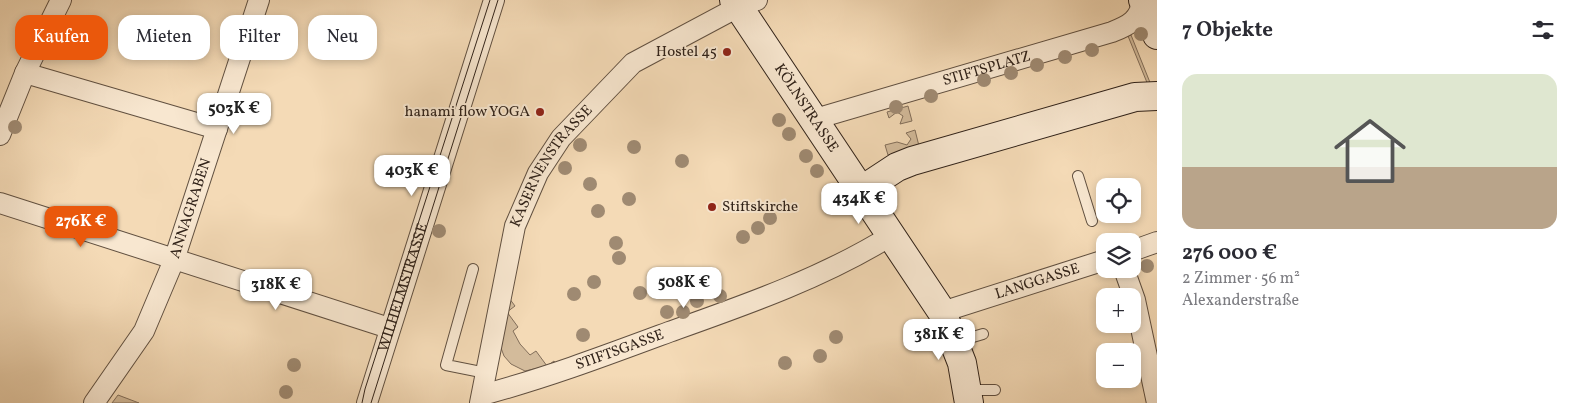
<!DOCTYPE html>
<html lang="de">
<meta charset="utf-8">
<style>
body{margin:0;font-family:Vollkorn,serif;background:#f7f7f7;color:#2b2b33;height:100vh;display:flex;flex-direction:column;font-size:19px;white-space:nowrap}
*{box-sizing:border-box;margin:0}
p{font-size:16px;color:#7c7c81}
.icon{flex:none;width:28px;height:28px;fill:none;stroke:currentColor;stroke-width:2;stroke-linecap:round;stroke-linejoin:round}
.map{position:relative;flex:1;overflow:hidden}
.sheet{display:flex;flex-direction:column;background:#fff;width:425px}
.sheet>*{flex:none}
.top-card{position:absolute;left:15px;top:15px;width:475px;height:45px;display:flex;gap:10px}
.buttons{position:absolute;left:1096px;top:178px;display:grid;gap:10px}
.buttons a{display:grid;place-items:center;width:45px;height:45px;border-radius:10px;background:#fff;box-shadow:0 2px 8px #0003;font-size:25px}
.price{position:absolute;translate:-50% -42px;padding:0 11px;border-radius:10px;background:#fff;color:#222;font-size:16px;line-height:32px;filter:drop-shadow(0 1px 2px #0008)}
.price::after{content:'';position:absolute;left:50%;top:30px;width:15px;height:11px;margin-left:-8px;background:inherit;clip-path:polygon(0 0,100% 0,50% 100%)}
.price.active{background:#ea580c;color:#fff}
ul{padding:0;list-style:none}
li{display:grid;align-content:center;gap:10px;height:265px;padding:0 25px}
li+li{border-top:1px solid #e1e1e2}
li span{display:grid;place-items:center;height:155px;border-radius:15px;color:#555}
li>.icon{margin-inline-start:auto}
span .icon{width:90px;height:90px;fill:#fffc;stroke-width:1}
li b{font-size:21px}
h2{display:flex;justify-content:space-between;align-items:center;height:60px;padding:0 25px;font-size:21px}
.chip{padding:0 18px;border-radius:15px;background:#fff;box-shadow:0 2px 8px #0003;font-size:18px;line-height:45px}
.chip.active{background:#ea580c;color:#fff}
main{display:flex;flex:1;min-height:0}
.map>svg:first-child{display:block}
</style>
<main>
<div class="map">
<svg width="1157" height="403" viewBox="0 0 1157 403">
<rect width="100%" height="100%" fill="#f4dab6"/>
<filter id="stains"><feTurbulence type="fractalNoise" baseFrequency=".004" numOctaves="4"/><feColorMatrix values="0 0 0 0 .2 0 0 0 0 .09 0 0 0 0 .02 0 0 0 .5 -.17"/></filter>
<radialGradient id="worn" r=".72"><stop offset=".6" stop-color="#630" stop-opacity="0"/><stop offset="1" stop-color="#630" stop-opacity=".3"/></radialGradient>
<path fill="#d3bb9b" stroke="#826e5a" d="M1131 35 1151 85H1148L1128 36Z
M908 106 912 121 900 124 903 116 897 112 889 118 887 112Z
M915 130 919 146 888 155 885 145 897 142 907 145 911 139 906 133Z
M509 298 515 306 507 312 518 327 513 331 520 344 530 355 536 351 547 366 554 361 556 364 525 371 511 364 504 356 501 348Z
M118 395 139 403H112Z"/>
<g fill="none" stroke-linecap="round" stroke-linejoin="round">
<defs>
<path id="lane" d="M1078 176 1092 221
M473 269 446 365 486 373
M956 342 983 334
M969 390H995"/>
<g id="street">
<path d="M25 73 217 129"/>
<path id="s1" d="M815 119 1112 32C1130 25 1139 20 1143 0"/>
<path d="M0 135 25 73 61 0"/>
<path d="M0 203 389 328"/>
<path d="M1132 251 1157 242"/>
<path d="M1124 269 1135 300 1157 403"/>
<path id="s2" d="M942 312 1105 260"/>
<path id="s3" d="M482 395C546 378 607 355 669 332 745 305 823 278 892 235"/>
<path id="s4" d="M94 403 144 331 174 260 259 0"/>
<path id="s5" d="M367 403 494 0"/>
<path id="s6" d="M480 403 515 226 538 173 561 138 633 63 738 7 757 0"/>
</g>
<g id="secondary">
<path id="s7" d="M734 0 942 312 962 363 969 403"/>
<path d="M1143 0 1157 35"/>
<path d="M862 190 897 167 912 161 1135 97 1157 96"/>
</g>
</defs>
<use href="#lane" stroke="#615040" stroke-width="12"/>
<use href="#street" stroke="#615040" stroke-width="22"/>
<use href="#secondary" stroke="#302219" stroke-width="30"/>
<use href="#lane" stroke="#f8e7d0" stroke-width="10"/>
<use href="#street" stroke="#f8e7d0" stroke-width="20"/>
<use href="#secondary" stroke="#f8e7d0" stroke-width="28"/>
<path stroke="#302219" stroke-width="1" d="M362 403 365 389 490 0
M371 403 498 0"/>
</g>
<g fill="#9f8a72">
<circle cx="1141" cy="34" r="7"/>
<circle cx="1092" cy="50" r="7"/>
<circle cx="1065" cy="57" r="7"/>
<circle cx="1037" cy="65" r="7"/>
<circle cx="1011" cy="73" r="7"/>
<circle cx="984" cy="80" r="7"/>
<circle cx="931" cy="96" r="7"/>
<circle cx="896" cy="107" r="7"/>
<circle cx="779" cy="120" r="7"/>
<circle cx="15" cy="127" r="7"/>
<circle cx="789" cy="134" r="7"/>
<circle cx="580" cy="145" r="7"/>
<circle cx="634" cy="147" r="7"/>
<circle cx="806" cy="156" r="7"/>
<circle cx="682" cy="161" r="7"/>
<circle cx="565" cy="168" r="7"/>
<circle cx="817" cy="171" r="7"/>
<circle cx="590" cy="184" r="7"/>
<circle cx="629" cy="199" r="7"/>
<circle cx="598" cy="211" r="7"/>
<circle cx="770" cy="218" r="7"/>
<circle cx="758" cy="228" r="7"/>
<circle cx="439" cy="231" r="7"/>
<circle cx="743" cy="237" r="7"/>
<circle cx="616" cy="243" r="7"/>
<circle cx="619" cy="258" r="7"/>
<circle cx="1147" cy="266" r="7"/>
<circle cx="707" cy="280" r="7"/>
<circle cx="594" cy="282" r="7"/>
<circle cx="640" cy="293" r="7"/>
<circle cx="574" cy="294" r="7"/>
<circle cx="720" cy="296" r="7"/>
<circle cx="697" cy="301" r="7"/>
<circle cx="667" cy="312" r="7"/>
<circle cx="683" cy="312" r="7"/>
<circle cx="583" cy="335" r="7"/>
<circle cx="836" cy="337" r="7"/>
<circle cx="820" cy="356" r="7"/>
<circle cx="785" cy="363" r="7"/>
<circle cx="294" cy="365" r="7"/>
<circle cx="286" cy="392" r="7"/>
</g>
<g fill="#8f2418" stroke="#f8e7d0" stroke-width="2">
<circle cx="727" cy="52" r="5"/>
<circle cx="540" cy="112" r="5"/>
<circle cx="712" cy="207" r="5"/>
</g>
<g text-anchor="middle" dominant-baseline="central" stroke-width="4" stroke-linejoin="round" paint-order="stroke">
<g font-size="15" fill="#302219" stroke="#f8e7d0" text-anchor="end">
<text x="717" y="52">Hostel 45</text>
<text x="530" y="112">hanami flow YOGA</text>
<text x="722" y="207" text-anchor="start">Stiftskirche</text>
</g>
<g font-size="15" fill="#302219" stroke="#f8e7d0">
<text stroke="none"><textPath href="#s1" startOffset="179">STIFTSPLATZ</textPath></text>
<text stroke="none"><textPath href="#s7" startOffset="130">KÖLNSTRASSE</textPath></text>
<text stroke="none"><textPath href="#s6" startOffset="251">KASERNENSTRASSE</textPath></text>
<text stroke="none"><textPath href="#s4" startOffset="219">ANNAGRABEN</textPath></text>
<text stroke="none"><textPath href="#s2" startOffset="100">LANGGASSE</textPath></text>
<text stroke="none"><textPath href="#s5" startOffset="121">WILHELMSTRASSE</textPath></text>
<text stroke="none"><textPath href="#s3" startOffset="145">STIFTSGASSE</textPath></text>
</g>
</g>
<rect width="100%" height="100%" filter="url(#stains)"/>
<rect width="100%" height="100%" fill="url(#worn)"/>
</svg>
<div class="buttons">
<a><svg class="icon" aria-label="locate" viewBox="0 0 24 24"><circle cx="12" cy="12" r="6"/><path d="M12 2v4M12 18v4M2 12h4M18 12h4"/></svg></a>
<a><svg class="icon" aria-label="layers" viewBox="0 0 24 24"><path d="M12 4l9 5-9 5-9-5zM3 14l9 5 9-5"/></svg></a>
<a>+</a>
<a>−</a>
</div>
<b class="price" style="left:234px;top:135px">503K €</b>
<b class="price" style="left:412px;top:197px">403K €</b>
<b class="price" style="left:859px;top:225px">434K €</b>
<b class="price active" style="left:81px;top:248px">276K €</b>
<b class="price" style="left:684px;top:309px">508K €</b>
<b class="price" style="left:276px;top:311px">318K €</b>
<b class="price" style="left:939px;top:361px">381K €</b>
<div class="top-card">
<a class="chip active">Kaufen</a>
<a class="chip">Mieten</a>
<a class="chip">Filter</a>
<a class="chip">Neu</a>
</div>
</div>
<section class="sheet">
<h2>7 Objekte<svg class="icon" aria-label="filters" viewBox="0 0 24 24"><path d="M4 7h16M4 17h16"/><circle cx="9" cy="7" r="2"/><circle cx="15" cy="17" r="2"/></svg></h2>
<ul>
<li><span style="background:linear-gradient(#dfe7d0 60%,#b9a48a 0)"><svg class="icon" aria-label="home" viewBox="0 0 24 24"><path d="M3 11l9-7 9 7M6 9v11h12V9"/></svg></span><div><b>276 000 €</b><p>2 Zimmer · 56 m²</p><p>Alexanderstraße</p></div></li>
</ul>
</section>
</main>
